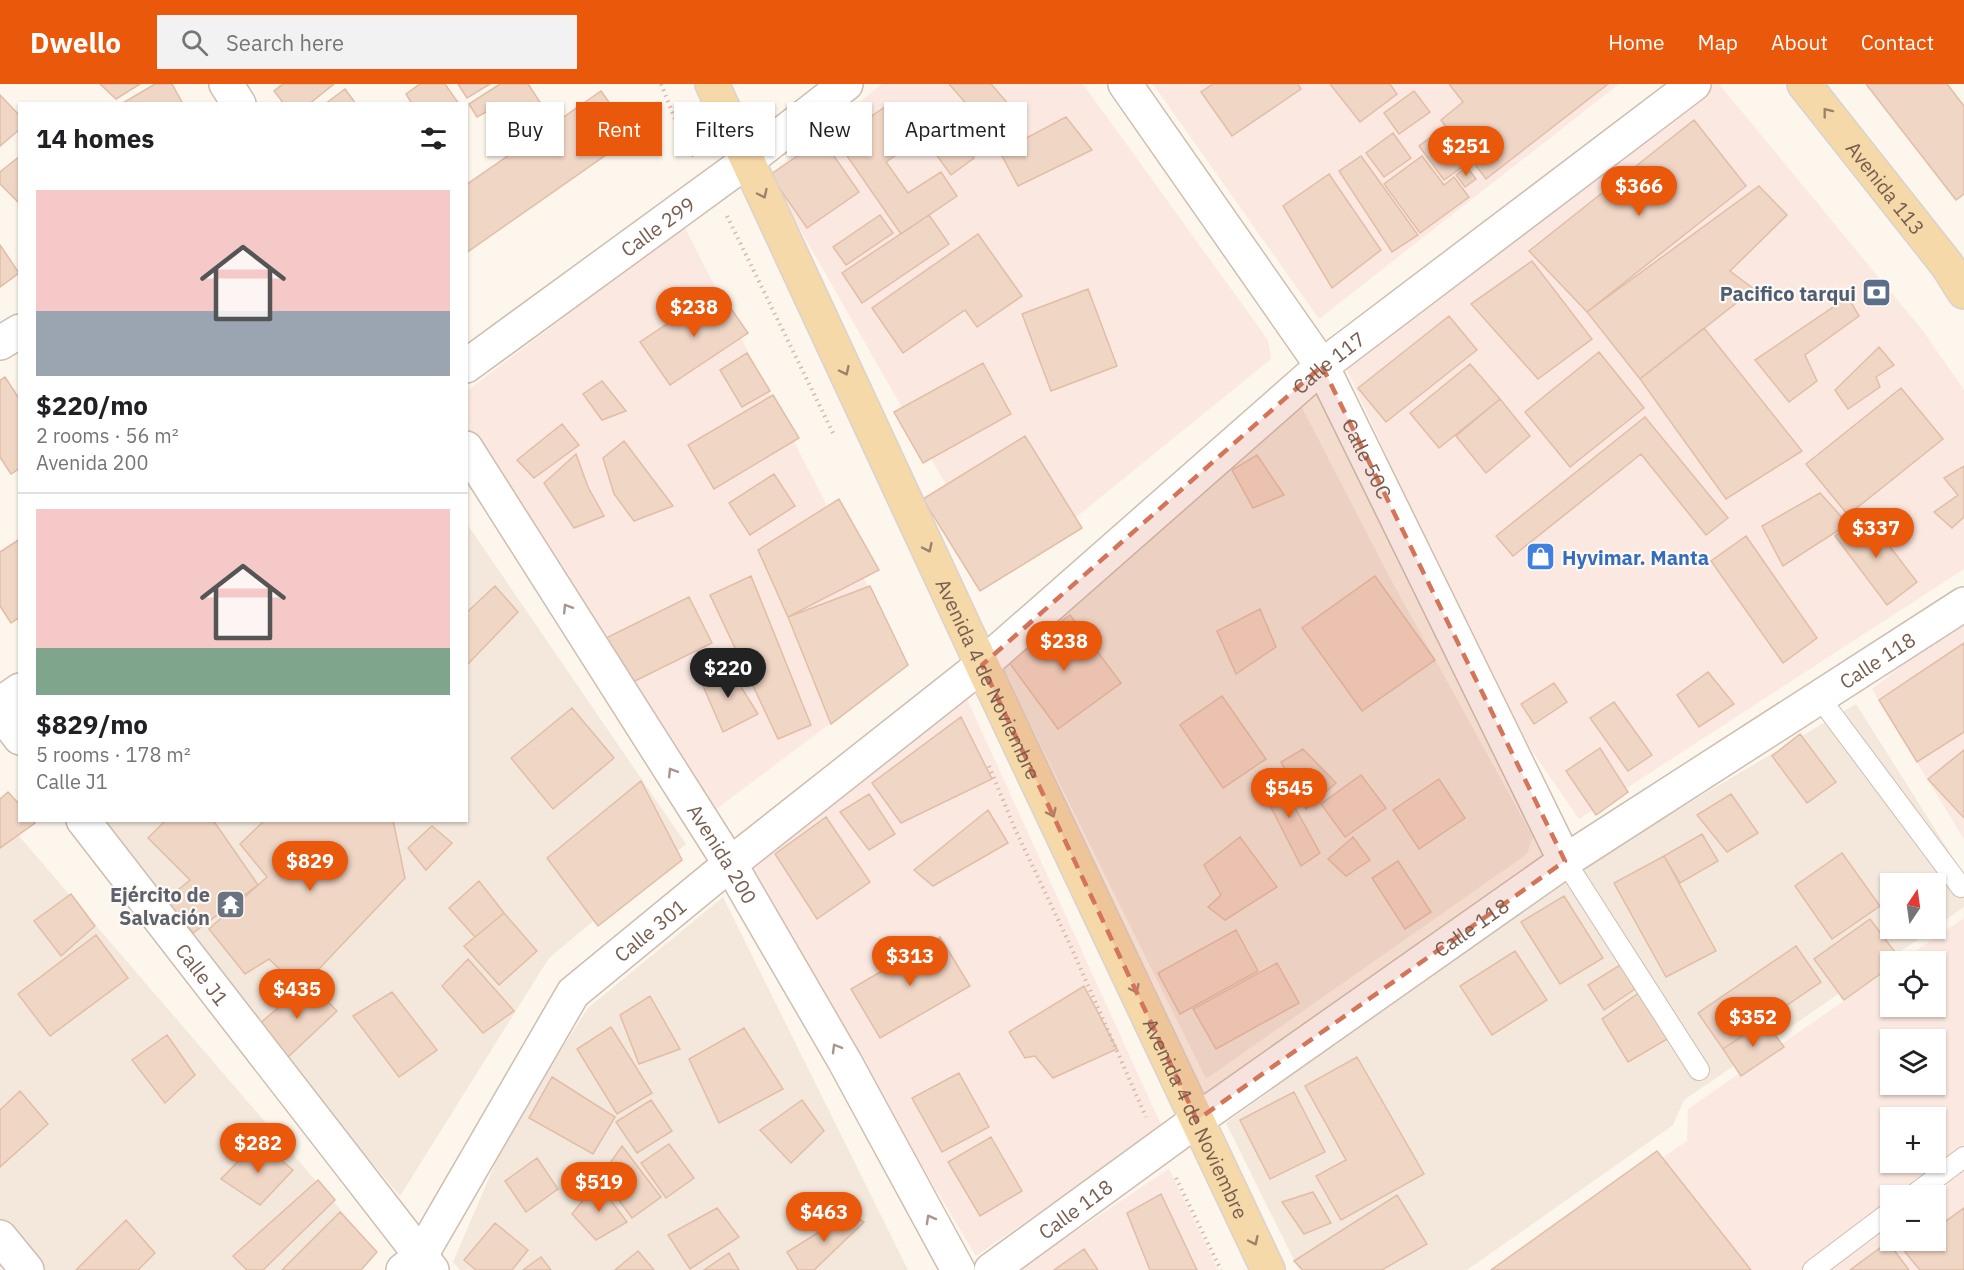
<!DOCTYPE html>
<meta charset="utf-8">
<style>
body{margin:0;font-family:"IBM Plex Sans",sans-serif;background:#f2f2f2;color:#202124;height:100vh;display:flex;flex-direction:column;font-size:22px;white-space:nowrap}
*{box-sizing:border-box;margin:0}
p{font-size:20px;color:#757577}
.icon{flex:none;width:33px;height:33px;fill:none;stroke:currentColor;stroke-width:2;stroke-linecap:round;stroke-linejoin:round}
.map{position:relative;flex:1;overflow:hidden}
.sheet{position:absolute;left:18px;top:18px;width:450px;height:720px;display:flex;flex-direction:column;background:#fff;border-radius:0px;box-shadow:0 2px 4px #0004}
.sheet>*{flex:none}
.hud{position:absolute;left:486px;top:18px;width:570px;height:54px;display:flex;gap:12px}
.needle{width:39px;rotate:13deg}
.fabs{position:absolute;left:1880px;top:789px;display:grid;gap:12px}
.fabs a{display:grid;place-items:center;width:66px;height:66px;border-radius:0px;background:#fff;box-shadow:0 2px 4px #0004;font-size:30px}
.price{position:absolute;translate:-50% -51px;padding:0 14px;border-radius:21px;background:#ea580c;color:#fff;font-size:20px;line-height:39px;filter:drop-shadow(0 2px 3px #0008)}
.price::after{content:'';position:absolute;left:50%;top:36px;width:18px;height:14px;margin-left:-9px;background:inherit;clip-path:polygon(0 0,100% 0,50% 100%)}
.price.active{background:#222;color:#fff}
ul{padding:0;list-style:none}
li{display:grid;align-content:center;gap:12px;height:318px;padding:0 18px}
li+li{border-top:2px solid #e0e0e0}
li span{display:grid;place-items:center;height:186px;border-radius:0px;color:#555}
li>.icon{margin-inline-start:auto}
span .icon{width:108px;height:108px;fill:#fffc;stroke-width:1}
li b{font-size:26px}
h2{display:flex;justify-content:space-between;align-items:center;height:72px;padding:0 18px;font-size:26px}
.chip{padding:0 21px;border-radius:0px;background:#fff;box-shadow:0 2px 4px #0004;font-size:21px;line-height:54px}
.chip.active{background:#ea580c;color:#fff}
header{display:flex;align-items:center;gap:36px;box-sizing:border-box;height:84px;padding:0 30px;background:#ea580c;color:#fff}
header strong{font-size:28px}
nav{display:flex;gap:33px;margin-inline-start:auto;font-size:21px}
.search{width:420px;height:54px;background:#f2f2f2;display:flex;align-items:center;gap:15px;box-sizing:border-box;padding:0 21px;border-radius:0px;color:#757577;font-size:22px}
.map>svg:first-child{display:block}
</style>
<header>
<strong>Dwello</strong>
<div class="search"><svg class="icon" aria-label="search" viewBox="0 0 24 24"><circle cx="10" cy="10" r="6"/><path d="M15 15l6 6"/></svg>Search here</div>
<nav><a>Home</a><a>Map</a><a>About</a><a>Contact</a></nav>
</header>
<div class="map">
<svg width="1964" height="1186" viewBox="0 0 1964 1186">
<rect width="100%" height="100%" fill="#fcf6ec"/>
<path fill="#f3e8db" d="M1296 312 1389 492 1533 753 1527 770 1206 995 999 577Z
M467 440 686 760 549 874 400 1112 83 737 466 736Z
M1856 620 1964 791V823L1935 843V800H1890V844L1933 845 1684 1016 1673 1041 1467 1186H1299L1226 1039 1569 790Z
M0 730 377 1168 357 1186H39L0 1138Z
M723 813 908 1186H460L453 1178 511 1043 588 924Z"/>
<path fill="#fbe9e1" fill-rule="evenodd" d="M882 0H1083L1268 256 1271 275 1000 495 769 91Z
M1153 0H1619L1319 235Z
M1710 0H1719L1923 247 1964 306V485L1579 735 1504 626 1346 284Z
M684 142 908 581 711 729 467 351V307Z
M1964 532V755L1872 605Z
M967 615 1162 1043 976 1172 734 771Z
M1964 834V1186H1496L1687 1057 1688 1025 1890 885V922H1935V878L1901 877ZM1890 956H1935V1000H1890ZM1890 1034H1935V1078H1890ZM1890 1112H1935V1156H1890Z
M1169 1085 1218 1186H1017Z"/>
<path fill="#f0d6c5" stroke="#e2bda6" stroke-width="1.5" d="M100 0H140L116 15Z
M155 0H172L183 20H121Z
M283 0H334L309 20H284L274 7Z
M420 0H445L459 20H412L406 10Z
M458 0H490L467 14Z
M500 0H528L540 18 506 41 495 23 477 33 469 20Z
M949 0H991L1016 29 992 49Z
M1213 0H1298L1301 5 1232 52 1201 8Z
M1330 0H1390L1397 10 1360 38Z
M1449 0H1608L1486 95 1441 36 1463 18Z
M1866 0H1947L1964 22V110L1956 116Z
M345 5 356 20H325Z
M601 7 633 52 466 169V101Z
M1414 7 1430 28 1399 50 1384 29Z
M0 11 20 32V45L0 62Z
M934 20 974 74 951 91 911 36Z
M885 23 911 61 886 78 908 109 941 88 957 112 901 150 836 56Z
M1066 33 1092 66 1018 102 1000 68Z
M1694 36 1746 102 1587 228 1529 167Z
M1439 47 1465 81 1444 96 1419 62Z
M1393 49 1411 74 1384 93 1366 69Z
M822 55 859 108 807 144 770 91Z
M20 72V120L0 100V88Z
M1361 72 1418 151 1392 168 1339 87Z
M1422 72 1444 101 1454 93 1469 113 1420 149 1384 100Z
M1467 83 1476 95 1465 103 1456 91Z
M1329 90 1381 166 1332 204 1283 122Z
M1759 102 1787 131 1730 187 1754 205 1640 295 1587 228Z
M880 131 893 149 846 181 833 163Z
M929 131 949 160 862 219 842 189Z
M978 150 1022 212 977 243 965 226 903 269 872 224Z
M0 161 19 189 0 203Z
M1532 177 1592 255 1538 295 1471 220Z
M1088 205 1117 282 1051 307 1022 230Z
M718 206 748 249 670 301 640 258Z
M1848 213 1859 232 1805 271 1817 297 1789 318 1755 276Z
M1449 232 1477 266 1386 338 1358 304Z
M1704 244 1802 367 1726 415 1640 295Z
M1879 263 1894 281 1876 293 1880 303 1848 325 1835 306Z
M1599 268 1644 324 1570 383 1525 328Z
M747 269 770 307 742 323 720 286Z
M983 279 1011 330 923 379 894 328Z
M1470 280 1500 315 1439 364 1410 329Z
M5 293 20 316V384L11 390 0 373V296Z
M602 297 626 327 602 336 583 310Z
M1901 304 1943 355 1848 431 1806 380Z
M773 311 799 354 714 405 688 361Z
M1500 315 1530 352 1486 389 1456 352Z
M1645 333 1728 434 1706 451 1641 370 1513 472 1496 452Z
M562 340 579 361 534 394 517 376Z
M1025 352 1082 444 980 507 923 415Z
M624 357 673 422 634 437 614 410 603 374Z
M576 370 588 403 604 432 574 444 544 399Z
M1257 371 1284 411 1253 424 1232 386Z
M1964 382V433L1952 444 1934 428 1958 411 1944 394Z
M774 390 795 422 750 451 729 419Z
M1820 409 1848 440 1783 482 1762 442Z
M839 415 879 486 788 533 758 466Z
M1865 430 1917 498 1887 521 1835 452Z
M1746 452 1817 554 1783 579 1711 477Z
M20 455V533L11 539 0 522V468Z
M751 492 811 641 778 655 710 511Z
M1375 492 1435 576 1362 627 1302 544Z
M495 502 518 528 466 582V529Z
M870 502 908 581 831 640 788 533Z
M689 513 712 559 629 600 606 554Z
M1260 525 1276 563 1236 590 1217 547Z
M1070 531 1121 599 1058 645 1008 577Z
M1964 559V648L1917 678 1879 616Z
M728 582 758 630 723 648 700 595Z
M1708 588 1734 620 1699 643 1677 611Z
M1554 599 1567 618 1534 640 1521 620Z
M1222 612 1266 675 1223 704 1180 641Z
M1614 618 1652 671 1628 687 1590 634Z
M572 624 614 674 553 725 511 674Z
M961 633 992 695 901 739 872 699Z
M1800 650 1836 698 1807 719 1772 672Z
M1600 664 1628 708 1596 731 1566 687Z
M1303 665 1336 699 1306 725 1281 678Z
M1964 666V734L1928 695Z
M1276 689 1320 769 1301 782 1258 698Z
M1361 691 1386 724 1345 753 1321 720Z
M1439 695 1465 734 1419 765 1393 726Z
M641 697 682 776 598 842 547 774Z
M8 708 20 721V736H33L35 739 0 764V715Z
M869 710 895 750 869 766 840 728Z
M1731 710 1758 749 1727 768 1697 731Z
M988 726 1008 759 933 802 914 786Z
M826 733 870 798 817 835 775 770Z
M166 736H213L258 801 193 849 166 816 190 796 148 754Z
M265 736H393L405 794 300 905 269 875 245 890 209 845 267 793 240 760Z
M432 742 452 759 426 786 408 764Z
M1702 750 1718 777 1680 799 1664 772Z
M1240 753 1277 803 1225 836 1208 823 1221 811 1204 781Z
M1353 753 1370 776 1346 792 1328 775Z
M1842 769 1880 822 1832 855 1795 802Z
M1664 772 1716 867 1666 893 1614 799Z
M1398 777 1431 828 1405 845 1372 794Z
M479 797 504 829 475 853 449 824Z
M71 810 95 842 61 872 34 837Z
M1564 812 1603 874 1560 900 1521 838Z
M504 829 537 867 499 901 464 862Z
M1870 835 1901 876 1890 878V883L1844 916 1814 875Z
M1236 846 1258 887 1180 930 1158 889Z
M96 851 128 894 50 952 18 910Z
M940 853 970 902 880 954 851 905Z
M1796 862 1821 898 1723 965 1698 929Z
M1515 867 1547 916 1492 951 1460 902Z
M468 875 514 927 483 949 442 902Z
M1277 879 1299 919 1216 965 1193 925Z
M1620 881 1635 905 1604 926 1588 901Z
M308 898 337 927 285 976 257 942Z
M1084 902 1117 965 1053 994 1035 972 1025 974 1009 948Z
M392 908 437 966 399 993 353 932Z
M1640 908 1669 954 1628 978 1602 935Z
M650 912 680 965 639 980 620 931Z
M1765 937 1784 963 1741 992 1723 965Z
M611 943 652 1009 617 1030 577 965Z
M744 944 783 1005 719 1039 689 975Z
M167 951 195 991 165 1019 132 976Z
M1357 973 1424 1090 1341 1136 1316 1092 1346 1076 1305 1002Z
M959 989 989 1043 942 1068 912 1014Z
M552 993 615 1033 593 1070 529 1034Z
M20 1007 48 1040 0 1083V1026Z
M1294 1008 1325 1068 1270 1095 1240 1036Z
M651 1016 672 1047 637 1069 616 1038Z
M802 1016 824 1047 791 1079 760 1046Z
M991 1053 1022 1107 980 1132 948 1078Z
M258 1057 293 1086 260 1121 221 1095Z
M669 1060 694 1094 666 1114 641 1079Z
M622 1062 661 1113 632 1134 601 1092Z
M1657 1067 1751 1186H1491Z
M537 1074 558 1105 526 1128 505 1097Z
M318 1096 335 1116 263 1186H247L233 1172Z
M597 1098 627 1138 596 1156 572 1130Z
M1313 1108 1331 1139 1304 1150 1282 1118Z
M1161 1110 1197 1186H1150L1127 1129Z
M1397 1111 1427 1160 1382 1186H1303L1294 1177Z
M717 1124 739 1153 690 1185 668 1151Z
M1964 1124V1186H1920L1905 1168 1920 1156H1935V1145Z
M340 1128 377 1168 361 1186H282Z
M850 1129 864 1138 814 1186H798L787 1168Z
M126 1136 155 1169 138 1186H76Z
M495 1139 528 1166 512 1186H476L464 1176Z
M1888 1158 1909 1186H1850Z
M1084 1165 1098 1186H1054Z
M638 1167 654 1186H615Z
M729 1169 739 1186H704Z
M541 1173 551 1186H523Z"/>
<g fill="none" stroke-linecap="round" stroke-linejoin="round">
<defs>
<path id="service" d="M1819 613 1961 803
M1565 777 1699 986
M1912 1112 1964 1073
M1813 1186 1890 1128"/>
<g id="minor">
<path d="M226 0 239 20"/>
<path id="s1" d="M1125 0 1322 282 1565 777"/>
<path d="M0 259 20 247"/>
<path id="s2" d="M466 282 747 77 846 0"/>
<path id="s3" d="M466 364 730 780 845 978 958 1186"/>
<path d="M0 620 20 606"/>
<path d="M0 628 20 654"/>
<path id="s4" d="M83 736 432 1186"/>
<path d="M0 1153 27 1186"/>
<path id="s5" d="M403 1186 420 1173 573 909 730 780 982 581 1322 282 1694 0"/>
<path id="s6" d="M991 1186 1197 1036 1565 777 1964 520"/>
</g>
<g id="primary">
<path id="s7" d="M712 0 982 581 1268 1186"/>
<path id="s8" d="M1804 0 1947 181 1964 208"/>
</g>
</defs>
<use href="#service" stroke="#cebeb1" stroke-width="22"/>
<use href="#minor" stroke="#cebeb1" stroke-width="36"/>
<use href="#primary" stroke="#d9d2ce" stroke-width="36"/>
<path stroke="#d6b9a8" stroke-width="4" stroke-dasharray="1.5 4.5" stroke-linecap="butt" d="M661 0 679 45 694 73
M727 132 833 349
M989 682 1015 745 1072 865 1146 1033
M1176 1094 1221 1186"/>
<use href="#service" stroke="#fff" stroke-width="20"/>
<use href="#minor" stroke="#fff" stroke-width="33"/>
<use href="#primary" stroke="#f6d9a9" stroke-width="33"/>
</g>
<defs><path id="oneway-chevron" d="M-2-3.5L2.5 0L-2 3.5" fill="none" stroke-width="1.6" stroke-linecap="round" stroke-linejoin="round" transform="scale(1.5)"/></defs>
<g stroke="#9d826a">
<use href="#oneway-chevron" transform="translate(1827 28) rotate(-128)"/>
<use href="#oneway-chevron" transform="translate(763 110) rotate(65)"/>
<use href="#oneway-chevron" transform="translate(845 287) rotate(65)"/>
<use href="#oneway-chevron" transform="translate(928 464) rotate(65)"/>
<use href="#oneway-chevron" transform="translate(1052 729) rotate(65)"/>
<use href="#oneway-chevron" transform="translate(1135 905) rotate(65)"/>
<use href="#oneway-chevron" transform="translate(1254 1157) rotate(65)"/>
</g>
<g stroke="#a7968d">
<use href="#oneway-chevron" transform="translate(567 524) rotate(-122)"/>
<use href="#oneway-chevron" transform="translate(672 688) rotate(-122)"/>
<use href="#oneway-chevron" transform="translate(836 964) rotate(-120)"/>
<use href="#oneway-chevron" transform="translate(930 1135) rotate(-119)"/>
</g>
<path fill="#d47458" fill-opacity="0.2" stroke="#d47458" stroke-width="4.5" stroke-dasharray="12 8" stroke-linejoin="round" d="M1322 282 1565 777 1197 1036 982 581Z"/>
<defs>
<symbol id="bank-square" viewBox="-11 -11 22 22"><rect x="-9" y="-9" width="18" height="18" rx="4" fill="#5c6f8a" stroke="#fefaf3"/><path d="M-6-4H6V4H-6ZM0-2.3a2.3 2.3 0 1 0 0 4.6a2.3 2.3 0 1 0 0-4.6Z" fill="#fff"/></symbol>
<symbol id="shop-square" viewBox="-11 -11 22 22"><rect x="-9" y="-9" width="18" height="18" rx="4" fill="#3f7fe0" stroke="#fefaf3"/><path d="M-5-2.5h2.3a2.7 3.5 0 0 1 5.4 0H5L5.5 6h-11ZM-1.5-2.5h3a1.5 2.3 0 0 0-3 0Z" fill="#fff"/></symbol>
<symbol id="temple-square" viewBox="-11 -11 22 22"><rect x="-9" y="-9" width="18" height="18" rx="4" fill="#6b7280" stroke="#fefaf3"/><path d="M0-6L5-2H3V0L6.5 2.5H4V6H1.5V3h-3V6H-4V2.5H-6.5L-3 0V-2H-5Z" fill="#fff"/></symbol>
</defs>
<g fill-rule="evenodd">
<use href="#bank-square" x="1860" y="192" width="33" height="33"/>
<use href="#shop-square" x="1524" y="456" width="33" height="33"/>
<use href="#temple-square" x="214" y="804" width="33" height="33"/>
</g>
<g text-anchor="middle" dominant-baseline="central" stroke-width="4.5" stroke-linejoin="round" paint-order="stroke">
<g font-size="20" fill="#775d4f" stroke="#fefaf3">
<text stroke="none"><textPath href="#s8" startOffset="132">Avenida 113</textPath></text>
<text stroke="none"><textPath href="#s2" startOffset="237">Calle 299</textPath></text>
<text stroke="none"><textPath href="#s5" startOffset="1311">Calle 117</textPath></text>
<text stroke="none"><textPath href="#s1" startOffset="447">Calle 50C</textPath></text>
<text stroke="none"><textPath href="#s6" startOffset="1076">Calle 118</textPath></text>
<text stroke="none"><textPath href="#s7" startOffset="656">Avenida 4 de Noviembre</textPath></text>
<text stroke="none"><textPath href="#s3" startOffset="480">Avenida 200</textPath></text>
<text stroke="none"><textPath href="#s6" startOffset="590">Calle 118</textPath></text>
<text stroke="none"><textPath href="#s5" startOffset="426">Calle 301</textPath></text>
<text stroke="none"><textPath href="#s4" startOffset="195">Calle J1</textPath></text>
<text stroke="none"><textPath href="#s7" startOffset="1142">Avenida 4 de Noviembre</textPath></text>
<text stroke="none"><textPath href="#s6" startOffset="104">Calle 118</textPath></text>
</g>
<g font-size="20" font-weight="bold" fill="#4e5e75" stroke="#fefaf3" text-anchor="end">
<text x="1856" y="209">Pacifico tarqui</text>
</g>
<g font-size="20" font-weight="bold" fill="#366cbe" stroke="#fefaf3" text-anchor="start">
<text x="1562" y="473">Hyvimar. Manta</text>
</g>
<g font-size="20" font-weight="bold" fill="#5b616d" stroke="#fefaf3" text-anchor="end">
<text x="210" y="810">Ejército de<tspan x="210" dy="23">Salvación</tspan></text>
</g>
</g>
</svg>
<div class="fabs">
<a><svg class="needle" viewBox="-14 -14 28 28"><path d="M0-13l5 13h-10z" fill="#e53935"/><path d="M0 13l5-13h-10z" fill="#757577"/></svg></a>
<a><svg class="icon" aria-label="locate" viewBox="0 0 24 24"><circle cx="12" cy="12" r="6"/><path d="M12 2v4M12 18v4M2 12h4M18 12h4"/></svg></a>
<a><svg class="icon" aria-label="layers" viewBox="0 0 24 24"><path d="M12 4l9 5-9 5-9-5zM3 14l9 5 9-5"/></svg></a>
<a>+</a>
<a>−</a>
</div>
<b class="price" style="left:1466px;top:93px">$251</b>
<b class="price" style="left:1639px;top:133px">$366</b>
<b class="price" style="left:694px;top:254px">$238</b>
<b class="price" style="left:1876px;top:475px">$337</b>
<b class="price" style="left:1064px;top:588px">$238</b>
<b class="price active" style="left:728px;top:615px">$220</b>
<b class="price" style="left:1289px;top:735px">$545</b>
<b class="price" style="left:310px;top:808px">$829</b>
<b class="price" style="left:910px;top:903px">$313</b>
<b class="price" style="left:297px;top:936px">$435</b>
<b class="price" style="left:1753px;top:964px">$352</b>
<b class="price" style="left:258px;top:1090px">$282</b>
<b class="price" style="left:599px;top:1129px">$519</b>
<b class="price" style="left:824px;top:1159px">$463</b>
<div class="hud">
<a class="chip">Buy</a>
<a class="chip active">Rent</a>
<a class="chip">Filters</a>
<a class="chip">New</a>
<a class="chip">Apartment</a>
</div>
<section class="sheet">
<h2>14 homes<svg class="icon" aria-label="filters" viewBox="0 0 24 24"><path d="M4 7h16M4 17h16"/><circle cx="9" cy="7" r="2"/><circle cx="15" cy="17" r="2"/></svg></h2>
<ul>
<li><span style="background:linear-gradient(#f6c9c9 65%,#9aa5b1 0)"><svg class="icon" aria-label="home" viewBox="0 0 24 24"><path d="M3 11l9-7 9 7M6 9v11h12V9"/></svg></span><div><b>$220/mo</b><p>2 rooms · 56 m²</p><p>Avenida 200</p></div></li>
<li><span style="background:linear-gradient(#f6c9c9 75%,#7fa58c 0)"><svg class="icon" aria-label="home" viewBox="0 0 24 24"><path d="M3 11l9-7 9 7M6 9v11h12V9"/></svg></span><div><b>$829/mo</b><p>5 rooms · 178 m²</p><p>Calle J1</p></div></li>
</ul>
</section>
</div>
